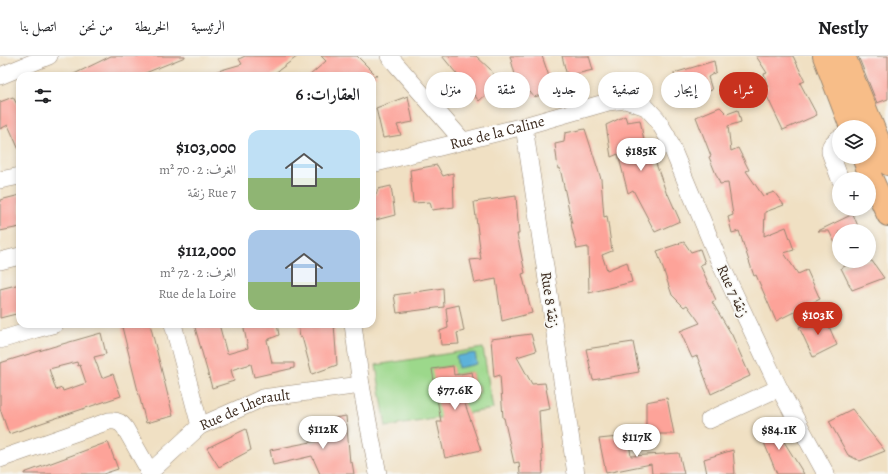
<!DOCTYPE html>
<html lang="ar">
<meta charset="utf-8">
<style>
body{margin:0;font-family:Alegreya,Amiri,serif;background:#f2f2f2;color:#202124;direction:rtl;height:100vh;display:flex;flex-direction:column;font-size:15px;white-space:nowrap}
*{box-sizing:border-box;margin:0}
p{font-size:13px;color:#757577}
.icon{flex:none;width:22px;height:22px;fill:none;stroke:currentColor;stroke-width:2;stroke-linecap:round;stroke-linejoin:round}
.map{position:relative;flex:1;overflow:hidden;direction:ltr}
.drawer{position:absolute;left:16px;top:16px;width:360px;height:256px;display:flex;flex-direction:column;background:#fff;border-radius:12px;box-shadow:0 2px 6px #0003;direction:rtl}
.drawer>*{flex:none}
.banner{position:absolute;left:388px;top:16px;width:380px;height:36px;direction:rtl;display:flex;gap:8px}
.tools{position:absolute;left:832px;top:64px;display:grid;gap:8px}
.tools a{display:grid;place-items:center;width:44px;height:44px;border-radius:50%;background:#fff;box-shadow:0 2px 6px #0003;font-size:20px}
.price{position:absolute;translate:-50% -34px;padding:0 9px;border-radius:14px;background:#fff;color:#222;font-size:13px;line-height:26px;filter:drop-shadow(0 1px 2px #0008)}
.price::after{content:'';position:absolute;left:50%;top:24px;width:12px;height:9px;margin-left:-6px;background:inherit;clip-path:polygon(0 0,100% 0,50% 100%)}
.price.active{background:#c8321e;color:#fff}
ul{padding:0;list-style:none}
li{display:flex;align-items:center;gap:12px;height:100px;padding:0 16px}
li span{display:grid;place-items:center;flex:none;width:112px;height:80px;border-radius:12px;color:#555}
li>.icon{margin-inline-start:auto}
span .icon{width:48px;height:48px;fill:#fffc;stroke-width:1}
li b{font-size:17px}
h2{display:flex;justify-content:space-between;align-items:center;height:48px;padding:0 16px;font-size:17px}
.pill{padding:0 14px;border-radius:18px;background:#fff;box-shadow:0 2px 6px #0003;font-size:14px;line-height:36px}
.pill.active{background:#c8321e;color:#fff}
header{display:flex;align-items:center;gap:24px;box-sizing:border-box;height:56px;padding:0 20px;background:#fff;border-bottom:1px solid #e0e0e0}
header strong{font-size:19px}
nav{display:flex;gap:22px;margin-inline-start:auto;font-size:14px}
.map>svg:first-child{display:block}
</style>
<header>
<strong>Nestly</strong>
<nav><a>الرئيسية</a><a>الخريطة</a><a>من نحن</a><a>اتصل بنا</a></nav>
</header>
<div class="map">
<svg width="888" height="418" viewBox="0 0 888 418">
<rect width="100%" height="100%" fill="#f6f6f2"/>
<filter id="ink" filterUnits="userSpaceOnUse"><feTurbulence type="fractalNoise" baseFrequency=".025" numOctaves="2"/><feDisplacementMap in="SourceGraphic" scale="8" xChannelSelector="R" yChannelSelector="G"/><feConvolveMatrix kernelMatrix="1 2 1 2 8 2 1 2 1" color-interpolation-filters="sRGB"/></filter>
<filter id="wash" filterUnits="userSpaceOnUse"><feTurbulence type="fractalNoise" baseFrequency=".012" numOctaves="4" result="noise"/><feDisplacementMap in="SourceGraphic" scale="16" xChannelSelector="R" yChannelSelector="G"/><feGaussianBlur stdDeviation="0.9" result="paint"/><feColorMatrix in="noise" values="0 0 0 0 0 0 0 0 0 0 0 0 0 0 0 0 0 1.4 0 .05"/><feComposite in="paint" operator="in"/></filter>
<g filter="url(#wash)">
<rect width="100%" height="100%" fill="#f0e0c3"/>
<path fill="#9cd88b" stroke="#6c8154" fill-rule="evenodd" d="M483 292 493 353 386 371 376 309ZM452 310 454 319 472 316 474 329H479L480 337 476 338V343L463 345 432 313Z"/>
<path fill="#5db2d9" stroke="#4c6e7c" d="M475 297 477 308 458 312 456 300Z"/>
<g id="blocks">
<path fill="#fda399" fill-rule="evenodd" d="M111 0H185V1L138 20H70Z
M245 0H298L271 20H212L211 17 242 8 239 3Z
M321 0H357L377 20H309L326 5Z
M442 0H476L490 13 499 27 479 45Z
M510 0H542L552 29 542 32 545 38 534 41 530 36 520 37Z
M562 0H589L593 14 567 20Z
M756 0H793L805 25 800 27 817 59 783 74 764 34 768 32 764 18 767 17Z
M858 0H888V43L877 47Z
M714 5 716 16 708 21 712 34 681 44 674 17Z
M408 40 413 66 397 69 401 79 383 82 376 52Z
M13 41 20 54V96L8 69 0 73V46Z
M720 51 727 58 738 54 741 66 728 70 731 95 738 92 749 114 746 115 763 140 774 136 784 149 765 156 764 180 786 171 794 194 784 197 798 218 807 214 820 243 776 265 756 219 754 220 739 175 732 177 728 161 733 159 728 127 720 128 709 101 711 100 696 61Z
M625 60 627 66 640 64 648 105 654 102 667 139 668 138 680 165 655 176 633 134 628 137 618 98 611 101 606 69Z
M585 73 601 123 604 161 607 160 612 195 602 199 607 214 627 206 632 226 589 237 588 191 577 193 571 168H572L560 112 558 113 555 88 564 86 565 77Z
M437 109 443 120 453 117 454 151 432 154 430 146 413 147 410 114Z
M391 130 395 159 372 165V137L376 139 378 133Z
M20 139V171L0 175V144Z
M516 140 519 178H517L525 217 522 218 532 257 502 265 496 223 475 227 470 204 481 203 479 192H480L474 146Z
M853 158 860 175H839V195L829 175H818Z
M684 186 691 196 700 193 705 207 700 209 716 244 712 246 732 279 750 320 711 338 697 300 692 302 680 275 700 267 687 249 684 251 672 239 657 195Z
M856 205H872L884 222 852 234 841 212Z
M20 228V257L0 262V233Z
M443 232 444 251 397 257 394 239Z
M459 249 464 275 457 277 459 288 441 289 440 275 448 272 446 252Z
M825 261 837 289 813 301 799 271Z
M135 268H150L173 360 146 367 122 271Z
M194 268H219L227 298 248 292 243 268H277L279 279 267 284 272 307H294V312L254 321 251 308 231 314 234 325 212 332Z
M298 268H334L337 309 312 318 302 281 300 282Z
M101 277 106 298 94 301 102 322 113 318 121 340 9 378 0 353V307L52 291ZM77 306 78 310 80 309 86 327 63 335 62 332 56 334 49 313Z
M531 278 536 295 517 301 532 328 545 327 550 353 539 355 543 418H520L519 406 514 407 504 362H503L500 319 494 321 491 283Z
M633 286 639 316 593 324 586 293Z
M453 310 454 319 472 316 477 343 464 345 481 394 445 402 437 366H441L432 313Z
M667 342 674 378H646V346Z
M852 353 885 395 860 405 848 399 829 365Z
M346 360 350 407 352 406 354 418H320L312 400 273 409 270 394 316 385 324 382 322 364Z
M770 363 804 418H777L758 372Z
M246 373 251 394 219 411 207 392Z
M628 380 631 400 679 397 684 418H652L651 408 606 417 599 383Z
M108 386 118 413 103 418H24V417Z
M733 394 735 418H707L704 403Z"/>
</g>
</g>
<g filter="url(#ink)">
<use href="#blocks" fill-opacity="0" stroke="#968570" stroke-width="1"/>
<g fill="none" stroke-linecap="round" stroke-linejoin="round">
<defs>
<g id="minor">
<path d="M389 0 463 85"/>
<path d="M0 20 49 0"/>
<path d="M524 70 576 418"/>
<path d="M839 82C834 86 829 89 830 96L840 123"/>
<path id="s1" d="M372 108 524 70 608 46 625 44 646 51 657 63 667 80 720 207 779 332 826 418"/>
<path d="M0 124 20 120"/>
<path d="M0 205 20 200"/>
<path d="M173 268 200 370"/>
<path d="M353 268 361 329 378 418"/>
<path d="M0 284 33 274 55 268"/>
<path d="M709 364 779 332"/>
<path d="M0 403 109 365C116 364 121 366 125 372L150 416"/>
<path id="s2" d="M148 418 200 370 254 346 262 342 361 329"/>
</g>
<path id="major" d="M824 0 851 71
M844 0 888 108
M863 101 869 117 888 159"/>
</defs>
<use href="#minor" stroke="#968570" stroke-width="18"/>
<use href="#major" stroke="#968570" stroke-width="24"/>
<use href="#minor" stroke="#fff" stroke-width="17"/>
<use href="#major" stroke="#f7bd88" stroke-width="22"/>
</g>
</g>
<g text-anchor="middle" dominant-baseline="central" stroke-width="3" stroke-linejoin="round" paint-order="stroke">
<g font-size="15" fill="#3b2a1e" stroke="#f6f6f2">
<text stroke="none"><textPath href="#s1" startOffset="129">Rue de la Caline</textPath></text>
<text transform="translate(733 235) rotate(65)">Rue 7 زنقة</text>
<text transform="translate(550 244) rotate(82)">Rue 8 زنقة</text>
<text stroke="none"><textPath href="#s2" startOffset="119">Rue de Lherault</textPath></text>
</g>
</g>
</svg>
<div class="tools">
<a><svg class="icon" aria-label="layers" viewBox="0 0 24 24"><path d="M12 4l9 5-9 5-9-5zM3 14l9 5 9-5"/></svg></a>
<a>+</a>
<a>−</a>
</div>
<b class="price" style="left:641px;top:116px">$185K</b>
<b class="price active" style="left:818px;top:280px">$103K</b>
<b class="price" style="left:455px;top:355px">$77.6K</b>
<b class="price" style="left:323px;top:394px">$112K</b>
<b class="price" style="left:779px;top:395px">$84.1K</b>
<b class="price" style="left:637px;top:402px">$117K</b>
<div class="banner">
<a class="pill active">شراء</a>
<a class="pill">إيجار</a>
<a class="pill">تصفية</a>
<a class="pill">جديد</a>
<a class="pill">شقة</a>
<a class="pill">منزل</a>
</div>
<section class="drawer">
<h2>العقارات: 6<svg class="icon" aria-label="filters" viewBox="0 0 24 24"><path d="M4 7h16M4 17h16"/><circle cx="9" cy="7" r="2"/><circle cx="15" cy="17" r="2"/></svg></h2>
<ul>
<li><span style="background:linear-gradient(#bfe0f5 60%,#8fb573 0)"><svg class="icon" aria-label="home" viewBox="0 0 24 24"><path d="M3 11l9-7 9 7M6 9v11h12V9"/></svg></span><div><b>$103,000</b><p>الغرف: 2 · 70 m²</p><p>Rue 7 زنقة</p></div></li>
<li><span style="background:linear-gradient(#a9c7e8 65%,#8fb573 0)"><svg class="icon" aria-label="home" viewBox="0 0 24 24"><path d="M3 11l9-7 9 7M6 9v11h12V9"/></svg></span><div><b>$112,000</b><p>الغرف: 2 · 72 m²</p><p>Rue de la Loire</p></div></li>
</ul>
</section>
</div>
